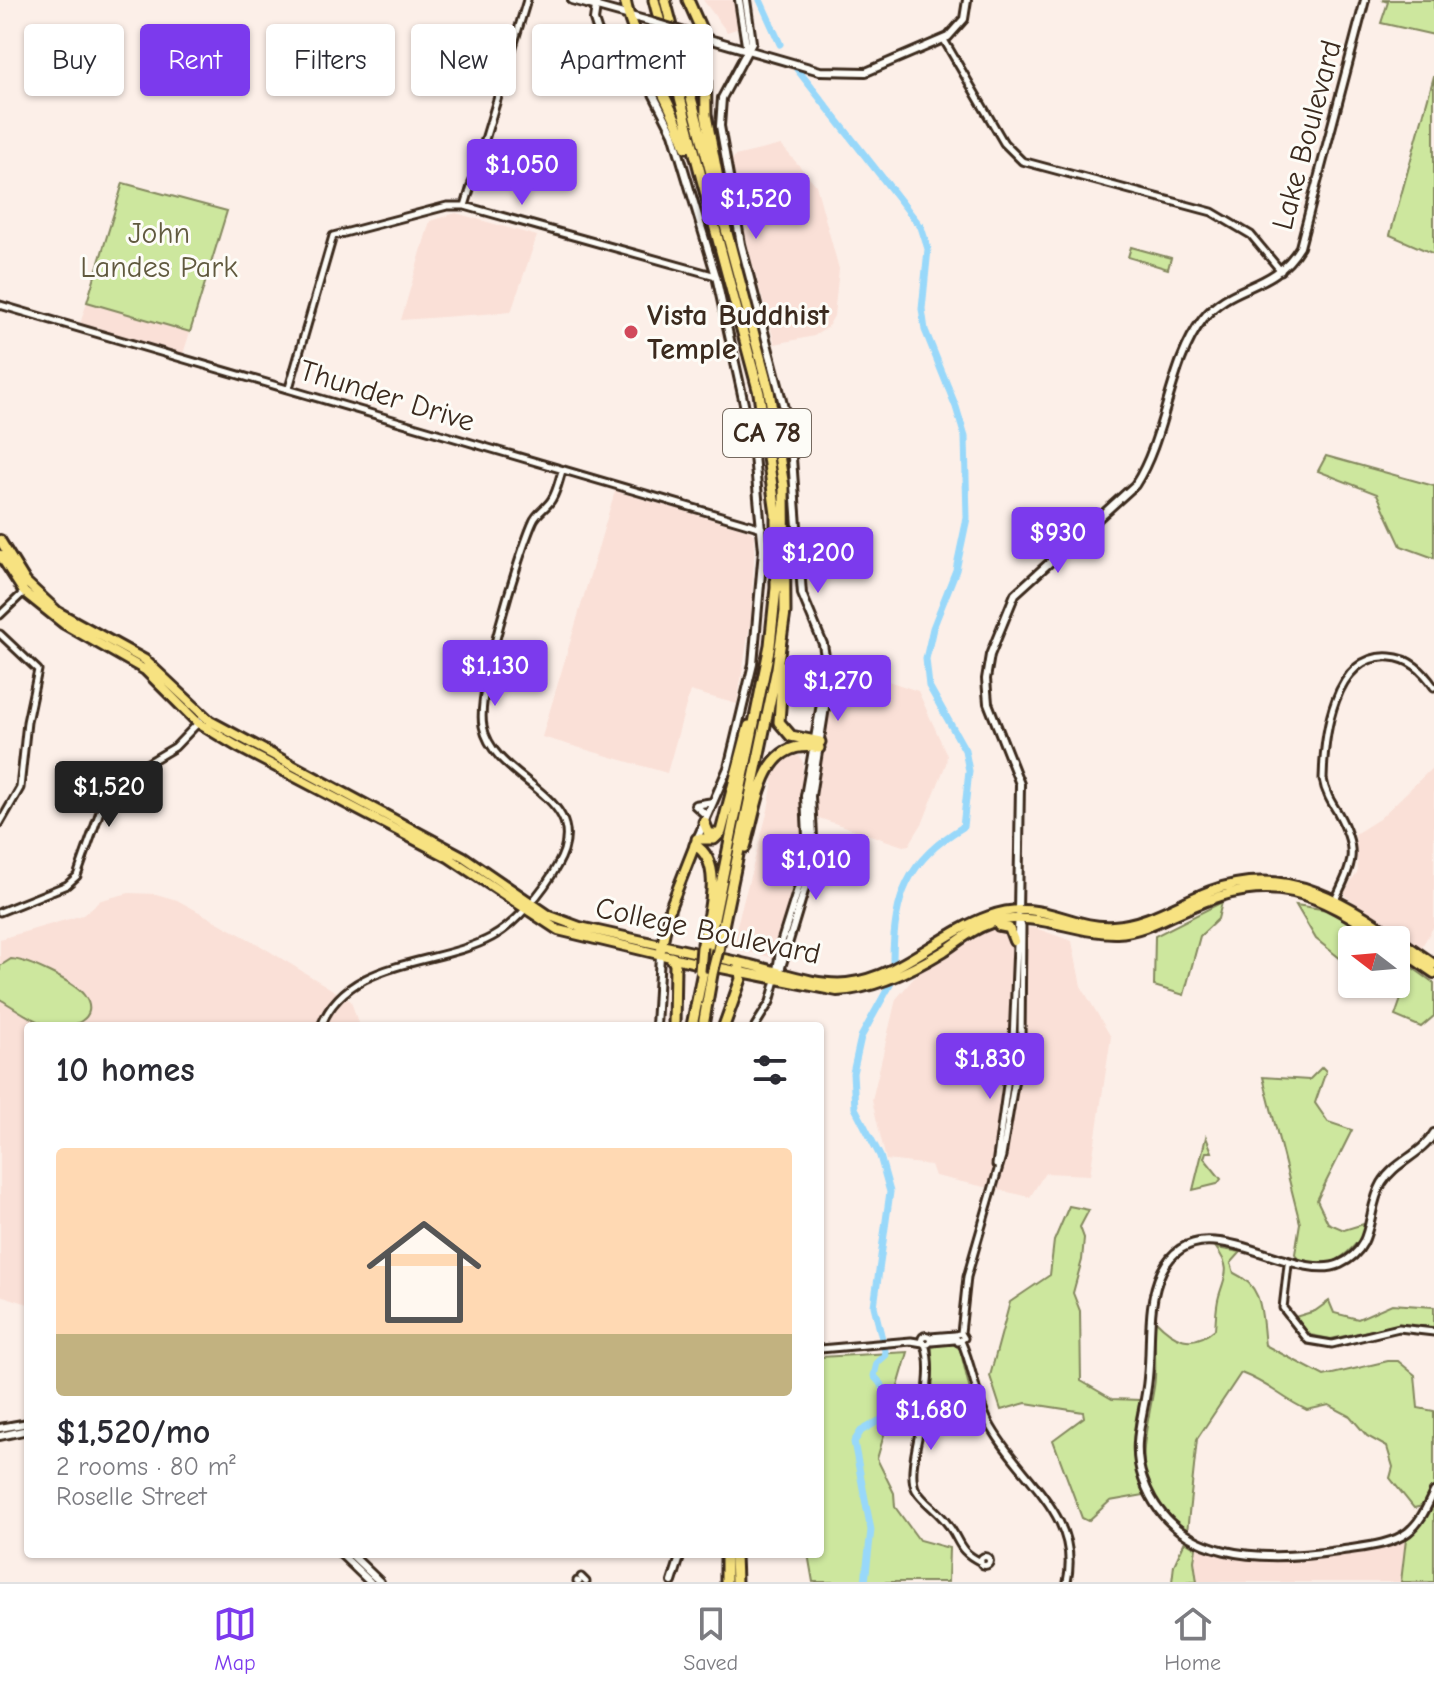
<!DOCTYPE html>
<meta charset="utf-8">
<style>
body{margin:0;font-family:"Comic Neue",sans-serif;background:#f2f2f3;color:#2b2b33;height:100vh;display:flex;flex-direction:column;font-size:30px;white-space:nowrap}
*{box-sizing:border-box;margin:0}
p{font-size:26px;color:#7c7c81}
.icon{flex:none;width:44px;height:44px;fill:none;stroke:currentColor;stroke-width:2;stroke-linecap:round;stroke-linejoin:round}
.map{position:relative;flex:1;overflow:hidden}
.panel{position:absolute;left:24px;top:1022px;width:800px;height:536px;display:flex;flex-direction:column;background:#fff;border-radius:8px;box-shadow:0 2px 6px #0004}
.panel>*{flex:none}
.hud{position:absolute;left:24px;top:24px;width:800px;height:72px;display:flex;gap:16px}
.needle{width:52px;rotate:286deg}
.buttons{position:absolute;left:1338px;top:926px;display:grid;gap:16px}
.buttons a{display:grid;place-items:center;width:72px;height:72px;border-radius:8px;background:#fff;box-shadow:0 2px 6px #0004;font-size:40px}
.price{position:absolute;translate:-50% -68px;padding:0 18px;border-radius:8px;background:#7c3aed;color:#fff;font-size:26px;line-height:52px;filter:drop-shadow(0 2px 4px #0008)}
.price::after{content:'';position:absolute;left:50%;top:48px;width:24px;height:18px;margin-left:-12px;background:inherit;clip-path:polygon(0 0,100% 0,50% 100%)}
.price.selected{background:#222;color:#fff}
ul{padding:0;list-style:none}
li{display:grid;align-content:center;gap:16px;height:424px;padding:0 32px}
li+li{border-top:2px solid #e1e1e2}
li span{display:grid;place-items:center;height:248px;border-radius:8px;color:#555}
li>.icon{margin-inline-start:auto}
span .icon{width:144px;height:144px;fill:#fffc;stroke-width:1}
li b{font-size:34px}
h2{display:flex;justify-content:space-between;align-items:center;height:96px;padding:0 32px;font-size:34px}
.pill{padding:0 28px;border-radius:8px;background:#fff;box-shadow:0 2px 6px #0004;font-size:28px;line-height:72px}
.pill.selected{background:#7c3aed;color:#fff}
.dock{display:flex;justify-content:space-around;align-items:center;height:112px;border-top:2px solid #e1e1e2;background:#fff;font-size:22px;color:#7c7c81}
.dock a{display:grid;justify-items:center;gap:4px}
.dock .selected{color:#7c3aed}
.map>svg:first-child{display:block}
</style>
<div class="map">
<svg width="1434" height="1582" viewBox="0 0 1434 1582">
<rect width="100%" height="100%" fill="#fcefe8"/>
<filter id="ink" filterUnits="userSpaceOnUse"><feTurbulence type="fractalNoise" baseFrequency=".0125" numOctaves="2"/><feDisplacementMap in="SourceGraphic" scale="16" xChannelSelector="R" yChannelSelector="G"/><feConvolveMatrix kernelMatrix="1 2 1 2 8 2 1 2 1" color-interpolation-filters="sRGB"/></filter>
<g filter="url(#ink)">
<path fill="#fae0d7" d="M703 0H735L739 28 727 32Z
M781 145 816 185 839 269 834 316 827 328 814 336 775 344 748 248 731 161 735 156Z
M456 213 537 236 511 312 401 320 430 221Z
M87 302 190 332 183 354 80 324Z
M615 491 749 530 755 536 751 618 737 704 690 691 667 773 542 737Z
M831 672 873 676 918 691 947 755 946 764 923 822 909 845 903 846 816 817 814 799Z
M799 755 803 763 801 808 805 854 773 958 731 947 768 810 775 768 782 760Z
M1434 766V926L1421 948 1345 896V890L1358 871 1355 834 1379 819Z
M129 893 156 894 177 900 256 943 351 1001 359 1026H28V1304L0 1295V939L83 915 101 900Z
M1035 928 1072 941 1081 986 1111 1037 1090 1175 1045 1173 1030 1197 935 1176 931 1165 886 1160 872 1100 896 999 919 972 990 929Z
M1406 1539 1401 1582H1197L1194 1561 1196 1548 1236 1559 1319 1558 1388 1546Z"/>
<path fill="#cde79e" stroke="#84885e" stroke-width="2" d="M1382 0H1434V35L1381 23 1388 2Z
M1434 76V254L1390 235Z
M123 183 227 211 190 332 87 302Z
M1131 247 1171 258 1168 269 1128 257Z
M1326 456 1434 486V558L1401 546 1377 494 1318 471Z
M1222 902 1218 919 1200 936 1184 995 1154 986 1155 936Z
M1296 905 1334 911 1374 940H1352V968L1316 939Z
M1396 956 1434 983V1016L1421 1027 1395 1016 1401 999 1375 984H1396Z
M11 959C28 960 74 982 84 995 102 1019 70 1030 51 1026 34 1022 15 1008 0 999V966Z
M1322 1067 1326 1071 1315 1103 1328 1122 1352 1130 1317 1200 1328 1223 1344 1230 1367 1223C1361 1249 1317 1285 1295 1254L1300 1223 1263 1077 1309 1080Z
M1206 1137 1212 1152H1206L1204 1158 1221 1179 1217 1184 1193 1190Z
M1069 1206 1089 1210 1080 1227 1084 1238 1082 1260 1073 1293 1080 1311 1081 1381 1112 1399 1140 1400C1131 1434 1130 1463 1144 1495L1110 1501 1088 1521 1082 1518 1053 1440 1084 1417 1083 1412 1026 1403 1001 1410 990 1376 1010 1302 1050 1275 1054 1241Z
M1216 1248 1241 1252 1231 1263 1234 1273C1265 1287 1261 1315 1265 1345L1324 1376 1388 1361H1398L1415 1375 1418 1408 1434 1411V1582H1401L1406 1539 1419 1527 1427 1511 1422 1506 1414 1508 1390 1478 1393 1467 1387 1447 1367 1436 1350 1416 1329 1405 1307 1410C1281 1398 1270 1384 1241 1373L1197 1439 1187 1532C1126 1485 1144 1449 1154 1387 1158 1364 1152 1340 1155 1320 1174 1340 1192 1349 1215 1329 1216 1318 1216 1306 1219 1296 1225 1275 1232 1269 1216 1248Z
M1329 1301 1334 1313 1358 1319 1392 1304 1434 1307V1327L1400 1324 1331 1339 1310 1335 1295 1317 1315 1311Z
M952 1343 960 1349 971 1395 932 1398V1347Z
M908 1352 877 1459 894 1493 895 1507 919 1540 949 1548 948 1582H813L808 1554H820V1357Z
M1185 1541 1196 1548 1194 1561 1197 1582H1172L1174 1565Z"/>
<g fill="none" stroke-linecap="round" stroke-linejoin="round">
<path stroke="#98d8fa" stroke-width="7" d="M760 0 780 44
M797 69 921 227 928 249 922 309 925 330 956 407 965 437 967 518 956 570 933 628 926 659 929 686 965 750 969 771 963 827C907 860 893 898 893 961
M865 1582 871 1530 854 1442 861 1431 884 1418C891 1398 888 1391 874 1376L877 1363 886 1355 874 1306 890 1192 880 1156 855 1108 853 1073 861 1037 891 983"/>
<defs>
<path id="tertiary" d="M944 40 1004 143 1022 161 1212 212 1251 235 1281 271
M465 206 527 0
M0 305 762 528
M289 388 333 236 447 206H465L716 276
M0 615 24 592
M0 634 38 670 27 722 20 788 0 823
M1335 900C1353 863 1359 851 1338 813 1331 802 1325 792 1323 779 1324 737 1333 653 1390 657 1410 658 1423 671 1434 687
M0 912 67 885 77 876 109 786 175 747 200 721
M321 1026C348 957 437 967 492 937 516 924 544 890 557 866 598 795 494 784 483 726 476 694 518 556 533 522 537 512 547 508 552 499 557 491 559 480 562 471
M755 1026 770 1002 776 980
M996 1165 1013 1041 1018 921
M1288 1265 1283 1308 1308 1340 1332 1344 1399 1328 1434 1332
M961 1333 955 1335 958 1342 964 1338 961 1333 967 1277 1002 1156 1021 1043 1022 926 1018 920
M921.5 1340a4.5 4.5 0 1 1 9 0a4.5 4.5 0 1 1-9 0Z
M930 1337 955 1335
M961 1341C973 1367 975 1396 989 1423 1018 1478 1082 1514 1067 1582
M931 1342 955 1340
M925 1344C940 1389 902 1464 916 1490 923 1502 937 1510 946 1522 961 1540 956 1550 981 1562
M820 1349 911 1341 923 1343
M980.5 1561a4.5 4.5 0 1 1 9 0a4.5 4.5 0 1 1-9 0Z
M581 1577 586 1582
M577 1581 579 1582"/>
<path id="secondary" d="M572 0 652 22
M597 0 594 20 598 32 630 59 647 82 673 133 716 276 753 445 763 550 753 664 728 768 697 839
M739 0 747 51
M746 0 752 42 722 98 720 126 741 244 790 431 802 594 823 644 829 682 811 796 814 858 779 974
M688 33 820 71 866 72 948 37 964 19 967 0
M707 816 695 805 713 802
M1018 912 1020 784 988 703 986 679 990 655 1015 594 1135 485C1167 436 1168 364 1203 319 1232 282 1273 292 1300 247L1365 0
M776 976 782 940 808 857 805 796 826 675
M656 1026 660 955
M1434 1133C1422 1155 1395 1161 1382 1183 1365 1212 1377 1247 1340 1264 1293 1285 1198 1198 1162 1271 1146 1304 1152 1343 1148 1378 1145 1414 1130 1443 1143 1479 1172 1563 1265 1562 1338 1551 1360 1547 1390 1546 1408 1532 1421 1522 1427 1506 1434 1492
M0 1428 28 1423
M0 1436 28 1430
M341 1554 370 1582
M351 1554 380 1582
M672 1582 681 1554"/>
<path id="primary" d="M0 540 26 582 58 612 145 660 210 721 464 857 550 916 580 927C637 940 694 952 751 965 781 972 816 986 847 983 901 977 940 933 989 916 1041 897 1070 929 1113 926 1148 924 1178 903 1210 891 1299 858 1365 917 1434 964
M0 555 24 592 64 624 145 670 198 723 238 747 448 857 558 930 696 963 837 991C874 989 913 970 944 951 960 940 973 929 991 923 1036 909 1073 934 1117 933 1142 932 1167 917 1191 907 1273 871 1316 892 1386 940
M999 926 1009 928 1014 941
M1396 947 1434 973
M661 950 670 908 696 842"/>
<path id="motorway" d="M625 0C635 52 670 96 686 147
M654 0 759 393 776 514V588L770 645 708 948
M665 0 769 391 784 487 785 612 777 668 718 950
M688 0 705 38 706 115 722 199
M783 666 779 722 791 736 820 742
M704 822 709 834H718
M697 839H714L721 832 749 726
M695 845C725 863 708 914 703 944
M745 847C758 805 761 735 819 748
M671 957 675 964 674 1026
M692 1026 703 971
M703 1026 712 974
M724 1026 741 979 739 963
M726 1554V1582
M735 1554 736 1582"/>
</defs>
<use href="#tertiary" stroke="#3b2a1e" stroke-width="11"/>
<use href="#secondary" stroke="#3b2a1e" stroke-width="12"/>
<use href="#primary" stroke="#3b2a1e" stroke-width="14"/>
<use href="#motorway" stroke="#3b2a1e" stroke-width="15"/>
<use href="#tertiary" stroke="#fdfcf7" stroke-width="5"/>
<use href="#secondary" stroke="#fdfcf7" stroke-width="6"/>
<use href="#primary" stroke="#f7e281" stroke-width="8"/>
<use href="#motorway" stroke="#f7e281" stroke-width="9"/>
<defs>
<path id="secondary-bridge" d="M652 22 688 33"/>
<path id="motorway-bridge" d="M700 971 702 947
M712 974 718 950"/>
</defs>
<use href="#secondary-bridge" stroke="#3b2a1e" stroke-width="12" stroke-linecap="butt"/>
<use href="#motorway-bridge" stroke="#3b2a1e" stroke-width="15" stroke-linecap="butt"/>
<use href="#secondary-bridge" stroke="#fdfcf7" stroke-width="6"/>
<use href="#motorway-bridge" stroke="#f7e281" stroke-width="9"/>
</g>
</g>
<circle fill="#d1495b" stroke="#fdfcf7" stroke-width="3" cx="631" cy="332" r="8"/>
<g text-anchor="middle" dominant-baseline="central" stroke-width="6" stroke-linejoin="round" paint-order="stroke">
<rect fill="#fdfcf7" stroke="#75695f" stroke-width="2" x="723" y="409" width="88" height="48" rx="6"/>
<g font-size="28" font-weight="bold" fill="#3b2a1e">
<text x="767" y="433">CA 78</text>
</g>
<g font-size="30" fill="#3b2a1e" stroke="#fdfcf7">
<text transform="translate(1307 135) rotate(-75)">Lake Boulevard</text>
<text transform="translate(387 396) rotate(17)">Thunder Drive</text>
<text transform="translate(708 931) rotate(12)">College Boulevard</text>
</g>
<g font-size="30" fill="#60593e" stroke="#fdfcf7">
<text x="159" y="233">John<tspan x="159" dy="34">Landes Park</tspan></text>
</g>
<g font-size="30" font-weight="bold" fill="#3b2a1e" stroke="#fdfcf7" text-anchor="start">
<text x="647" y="315">Vista Buddhist<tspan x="647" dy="34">Temple</tspan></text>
</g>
</g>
</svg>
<div class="buttons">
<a><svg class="needle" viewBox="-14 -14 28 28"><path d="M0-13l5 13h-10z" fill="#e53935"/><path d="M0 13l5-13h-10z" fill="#7c7c81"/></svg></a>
</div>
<b class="price" style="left:522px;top:207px">$1,050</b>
<b class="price" style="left:756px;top:241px">$1,520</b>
<b class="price" style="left:1058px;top:575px">$930</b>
<b class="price" style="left:818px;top:595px">$1,200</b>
<b class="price" style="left:495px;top:708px">$1,130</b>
<b class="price" style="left:838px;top:723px">$1,270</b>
<b class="price selected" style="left:109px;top:829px">$1,520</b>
<b class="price" style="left:816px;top:902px">$1,010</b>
<b class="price" style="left:990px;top:1101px">$1,830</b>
<b class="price" style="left:931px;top:1452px">$1,680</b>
<div class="hud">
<a class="pill">Buy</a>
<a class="pill selected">Rent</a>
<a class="pill">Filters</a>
<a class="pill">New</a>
<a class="pill">Apartment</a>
</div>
<section class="panel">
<h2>10 homes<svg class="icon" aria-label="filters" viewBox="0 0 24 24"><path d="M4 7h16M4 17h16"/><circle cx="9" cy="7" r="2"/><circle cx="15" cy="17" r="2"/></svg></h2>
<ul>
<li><span style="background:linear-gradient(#ffd9b3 75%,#c2b280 0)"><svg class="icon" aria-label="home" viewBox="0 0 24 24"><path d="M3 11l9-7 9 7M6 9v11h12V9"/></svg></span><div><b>$1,520/mo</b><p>2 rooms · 80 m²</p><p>Roselle Street</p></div></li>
</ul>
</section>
</div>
<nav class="dock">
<a class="selected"><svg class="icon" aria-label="map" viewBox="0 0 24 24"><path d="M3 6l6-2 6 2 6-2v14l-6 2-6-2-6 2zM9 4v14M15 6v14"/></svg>Map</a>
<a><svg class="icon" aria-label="saved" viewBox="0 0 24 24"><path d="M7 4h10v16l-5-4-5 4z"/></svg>Saved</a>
<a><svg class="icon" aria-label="home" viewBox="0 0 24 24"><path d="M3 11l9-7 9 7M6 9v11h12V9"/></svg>Home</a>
</nav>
